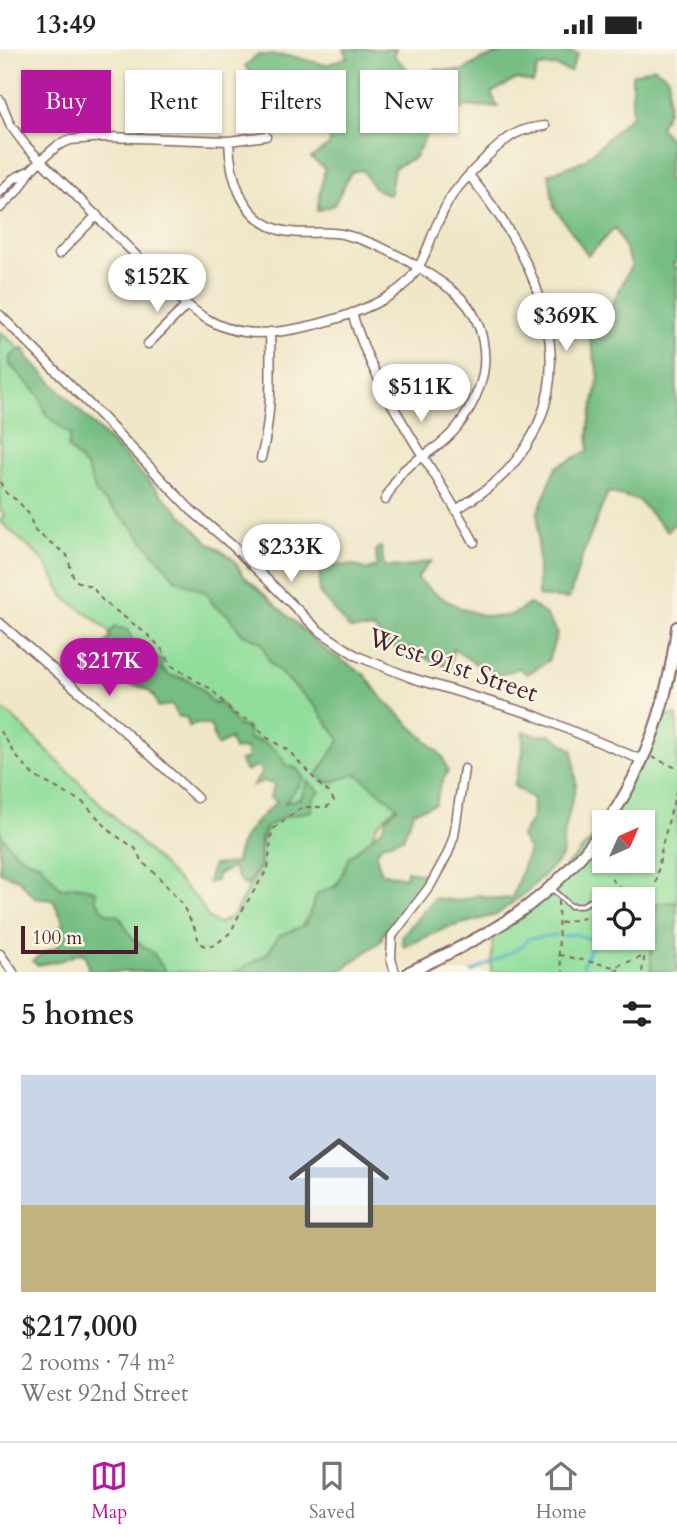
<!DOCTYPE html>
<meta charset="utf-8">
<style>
body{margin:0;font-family:Cardo,serif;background:#f2f2f2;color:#222;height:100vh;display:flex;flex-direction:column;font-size:26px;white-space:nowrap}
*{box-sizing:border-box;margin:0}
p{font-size:23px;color:#767676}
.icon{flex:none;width:38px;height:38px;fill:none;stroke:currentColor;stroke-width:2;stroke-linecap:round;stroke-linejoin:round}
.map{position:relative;height:923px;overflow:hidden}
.side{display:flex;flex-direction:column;background:#fff;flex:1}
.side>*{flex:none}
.top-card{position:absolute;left:21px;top:21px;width:635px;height:63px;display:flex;gap:14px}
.needle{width:46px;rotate:45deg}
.controls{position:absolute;left:592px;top:761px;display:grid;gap:14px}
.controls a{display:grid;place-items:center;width:63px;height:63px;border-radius:0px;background:#fff;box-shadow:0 2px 5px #0004;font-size:35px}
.scale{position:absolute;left:21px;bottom:18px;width:117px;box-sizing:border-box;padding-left:7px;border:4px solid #4a1f2b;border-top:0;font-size:19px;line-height:24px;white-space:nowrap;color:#4a1f2b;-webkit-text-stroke:5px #fcf5e5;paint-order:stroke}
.price{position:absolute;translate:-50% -60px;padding:0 16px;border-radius:24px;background:#fff;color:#222;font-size:23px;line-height:46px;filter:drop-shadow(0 2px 4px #0008)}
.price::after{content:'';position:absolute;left:50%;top:42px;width:21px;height:16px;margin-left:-10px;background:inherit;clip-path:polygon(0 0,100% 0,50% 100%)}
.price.current{background:#b5179e;color:#fff}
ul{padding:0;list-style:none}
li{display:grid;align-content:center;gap:14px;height:371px;padding:0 21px}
li span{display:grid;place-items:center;height:217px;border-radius:0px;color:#555}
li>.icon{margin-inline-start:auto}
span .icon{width:126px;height:126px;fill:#fffc;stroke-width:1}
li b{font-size:30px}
h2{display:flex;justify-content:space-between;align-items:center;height:84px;padding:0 21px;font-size:30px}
.tag{padding:0 24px;border-radius:0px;background:#fff;box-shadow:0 2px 5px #0004;font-size:24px;line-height:63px}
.tag.current{background:#b5179e;color:#fff}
.status{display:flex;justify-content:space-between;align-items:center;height:49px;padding:0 35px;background:#fff;direction:ltr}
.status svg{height:19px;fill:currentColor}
.menu{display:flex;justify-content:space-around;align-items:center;height:98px;border-top:2px solid #e0e0e0;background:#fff;font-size:19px;color:#767676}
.menu a{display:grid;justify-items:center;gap:4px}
.menu .current{color:#b5179e}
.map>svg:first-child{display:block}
</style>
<div class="status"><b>13:49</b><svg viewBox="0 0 49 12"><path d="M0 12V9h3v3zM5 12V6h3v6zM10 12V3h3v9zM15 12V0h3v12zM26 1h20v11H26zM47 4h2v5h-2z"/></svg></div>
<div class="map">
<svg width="677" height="923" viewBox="0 0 677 923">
<rect width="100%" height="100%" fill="#fcf5e5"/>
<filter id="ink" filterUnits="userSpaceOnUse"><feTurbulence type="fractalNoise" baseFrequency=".0143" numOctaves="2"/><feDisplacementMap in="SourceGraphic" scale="14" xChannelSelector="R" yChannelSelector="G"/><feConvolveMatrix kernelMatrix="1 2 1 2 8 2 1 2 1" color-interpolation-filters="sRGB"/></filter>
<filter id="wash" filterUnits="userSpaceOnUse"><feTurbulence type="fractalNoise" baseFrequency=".00686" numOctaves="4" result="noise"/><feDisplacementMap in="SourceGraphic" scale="28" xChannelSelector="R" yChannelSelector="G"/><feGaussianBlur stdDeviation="1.57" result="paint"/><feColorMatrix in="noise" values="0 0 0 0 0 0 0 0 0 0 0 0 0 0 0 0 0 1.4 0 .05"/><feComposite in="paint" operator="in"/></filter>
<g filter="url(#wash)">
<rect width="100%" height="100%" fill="#efe7c8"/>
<path fill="#91de9b" stroke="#6e7e63" stroke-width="2" fill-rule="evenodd" d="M0 283 23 303 404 750 377 776 365 806 318 853 296 885 281 923H114L83 873 0 806V659L12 667 198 851 209 870 218 875 233 867 261 817V792L289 736 268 714 135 606 95 570 65 549 45 513 0 472 4 466 0 461Z
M677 666V923H491L493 883 522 862 604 778V812H642V774L607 773 660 668ZM604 850H642V889H604Z"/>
<path fill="#74bd83" stroke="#5f6e57" stroke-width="2" d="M344 0H396L393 6 419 32 435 20 463 22C483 8 504 0 530 0 531 0 540 2 541 2 557 3 562 0 578 5L570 23 555 17 538 18 533 34 517 30 491 44 498 58 467 57 430 78 415 108 394 119 390 146 374 139 362 121 351 123 334 156 317 162 325 119 311 109 330 95 328 70 337 61 332 39 298 30 286 40 254 28 245 17 257 6 291 7 326 16 348 8Z
M654 18 669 29 668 61 660 78 672 94 667 131 677 136V211L673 215 677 219 676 473 667 482 638 451 608 443 582 507 569 550 538 547V463L556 418 588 402 589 376 599 328 590 289 610 260 632 215 615 179 588 206 554 158 549 125 585 111 632 66V26Z
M24 299 29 310 207 492 233 510 244 527 323 599 365 626 380 647 442 707 448 722 440 737 435 755 414 762 403 789 383 795 376 804 380 823 404 829 407 822 429 826C417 850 398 866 382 887V891L339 923H236L268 904 278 887 305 876 317 845 337 837 349 808 383 779 386 769 398 758 357 725 328 734 317 726 340 691 315 657 270 614 261 593 241 584 228 566 214 557 207 544 175 530 132 478 96 444 87 419 68 399 70 386 46 366 39 346 10 316V307Z
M381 498 384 517 406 518 431 512 417 529C438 550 479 574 511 566 517 564 524 558 530 555L545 565 557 584 548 612 527 625 519 619 500 626 478 616 453 600 450 619 409 602 387 596 375 580H350L319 544 320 524 327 517 353 516 368 521 377 517 376 500Z
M115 578 128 581 135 597 164 613 161 619 170 627C190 628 201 638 212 654H220L237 676 248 679 249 690C264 690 281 703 286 717L296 719 304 729 285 754 301 749 307 732 320 743 313 749 311 762 284 768 266 779 260 790 259 817 247 837 241 834 233 819 217 825 216 832 208 834 213 816 236 814C239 786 258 770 277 753L270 748 275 736 264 732 253 736 262 723 258 717 246 722 240 712 248 709 246 699 234 701 230 690 217 697 211 677 196 674 189 678 187 669 178 667 172 656 158 658C154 642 145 637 129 636L141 620 136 613 121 609 116 601 107 603 103 597 111 588 109 585Z
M523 682 535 686H552L573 702 576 736 564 785 562 808 528 842 496 866 446 879 404 898 402 887 435 849 457 852 479 846 497 850 512 849 529 801 521 788 532 769 533 750 514 737 523 704Z
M0 784C9 798 22 812 39 814L61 840 75 837 96 841 95 849 106 864 119 867 133 890 153 904 166 923H89L85 905 78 904C64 913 53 912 38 916L32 912 41 905 59 897 53 883 64 874 53 851 35 849 18 830 0 823Z
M677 853V923H651V887L657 854Z"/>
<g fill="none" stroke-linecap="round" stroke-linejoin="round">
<path stroke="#47aec6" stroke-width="2.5" d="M563 887 575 885 591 890V898L583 915 585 921
M472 923 521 898 528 890 556 886"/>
</g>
</g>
<g filter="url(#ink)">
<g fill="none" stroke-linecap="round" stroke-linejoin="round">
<defs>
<path id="service" d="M552 840 570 857H581L593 850"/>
<path id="minor" d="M0 51 11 77 26 97 176 246C195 264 217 280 245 283 285 289 378 263 406 234 424 216 428 195 438 173 443 164 447 153 453 145 466 128 500 91 519 83 528 79 536 78 545 77
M229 92C230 126 240 167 277 180 298 188 324 180 346 186 374 193 399 206 423 221 436 230 450 238 461 249 484 272 490 310 479 339 471 360 458 381 440 395 429 404 416 411 405 420 396 429 391 440 385 451
M0 143 13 130 31 121
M0 159 20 139 31 121 41 111 57 97 70 91 105 88 229 92 266 87
M59 205 97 166
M352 264C376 347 434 417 474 493
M0 266 102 368 191 461 234 498 318 581 357 607 412 629 531 665 642 711
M148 295 187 256
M261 409C272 368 271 325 270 283
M456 461C474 449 492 438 507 422 593 329 537 209 469 126
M0 574 113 672 197 749
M0 905 13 923
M395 923 391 910 392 887 430 837 448 804 454 787 464 720"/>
<path id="secondary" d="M607 774C649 712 668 651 677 578
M409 923C490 886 551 853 604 778"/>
</defs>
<use href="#service" stroke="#846562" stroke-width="7"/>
<use href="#minor" stroke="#846562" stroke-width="11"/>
<use href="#secondary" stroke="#846562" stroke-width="14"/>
<path stroke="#846562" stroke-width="2" stroke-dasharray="5 5" stroke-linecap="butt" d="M0 433 6 444 18 452 28 464 35 482 67 506 74 531 92 538 103 552 148 586 161 599 172 617 211 640 235 665 250 672 266 688 289 702 322 738 330 744 334 752 327 758H302L272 781 268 819 238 868 231 883 215 896 207 898 199 894 196 882 182 855 156 825 142 813 135 799 112 784 84 754 34 727 17 708 0 681
M652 708 677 719
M611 830 620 838 612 849
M610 850H619
M558 852 559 906 563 923
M560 874 585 869 604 857
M559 906 614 918 642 908
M615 919 621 923
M642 923 662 797 677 739"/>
<use href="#service" stroke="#fff" stroke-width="3.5"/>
<use href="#minor" stroke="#fff" stroke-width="8"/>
<use href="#secondary" stroke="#fff" stroke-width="10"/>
</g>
</g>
<g text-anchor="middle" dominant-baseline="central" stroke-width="5" stroke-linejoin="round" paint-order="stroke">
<g font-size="26" fill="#4a1f2b" stroke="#fcf5e5">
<text transform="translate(453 616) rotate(19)">West 91st Street</text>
</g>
</g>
</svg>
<div class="controls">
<a><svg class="needle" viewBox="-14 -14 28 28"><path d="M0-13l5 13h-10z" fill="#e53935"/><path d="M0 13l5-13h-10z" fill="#767676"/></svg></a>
<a><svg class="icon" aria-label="locate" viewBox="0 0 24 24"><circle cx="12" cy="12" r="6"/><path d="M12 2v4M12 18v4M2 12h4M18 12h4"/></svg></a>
</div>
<div class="scale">100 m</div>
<b class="price" style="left:157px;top:265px">$152K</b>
<b class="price" style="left:566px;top:304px">$369K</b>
<b class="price" style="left:421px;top:375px">$511K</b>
<b class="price" style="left:291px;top:535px">$233K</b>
<b class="price current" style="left:109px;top:649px">$217K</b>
<div class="top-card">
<a class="tag current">Buy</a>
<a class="tag">Rent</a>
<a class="tag">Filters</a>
<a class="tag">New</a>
</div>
</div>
<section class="side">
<h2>5 homes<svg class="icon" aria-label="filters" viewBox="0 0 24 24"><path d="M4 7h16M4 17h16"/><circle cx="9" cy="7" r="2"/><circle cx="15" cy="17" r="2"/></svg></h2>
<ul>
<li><span style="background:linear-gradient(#c9d6e8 60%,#c2b280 0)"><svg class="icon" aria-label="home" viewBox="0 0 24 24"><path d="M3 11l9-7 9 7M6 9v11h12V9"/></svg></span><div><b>$217,000</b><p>2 rooms · 74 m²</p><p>West 92nd Street</p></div></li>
</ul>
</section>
<nav class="menu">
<a class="current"><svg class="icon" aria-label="map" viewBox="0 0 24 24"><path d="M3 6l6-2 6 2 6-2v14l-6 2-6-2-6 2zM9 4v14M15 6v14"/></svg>Map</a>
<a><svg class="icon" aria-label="saved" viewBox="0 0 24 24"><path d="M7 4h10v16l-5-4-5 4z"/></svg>Saved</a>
<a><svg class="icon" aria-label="home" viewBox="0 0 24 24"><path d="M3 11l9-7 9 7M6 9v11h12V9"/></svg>Home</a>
</nav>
